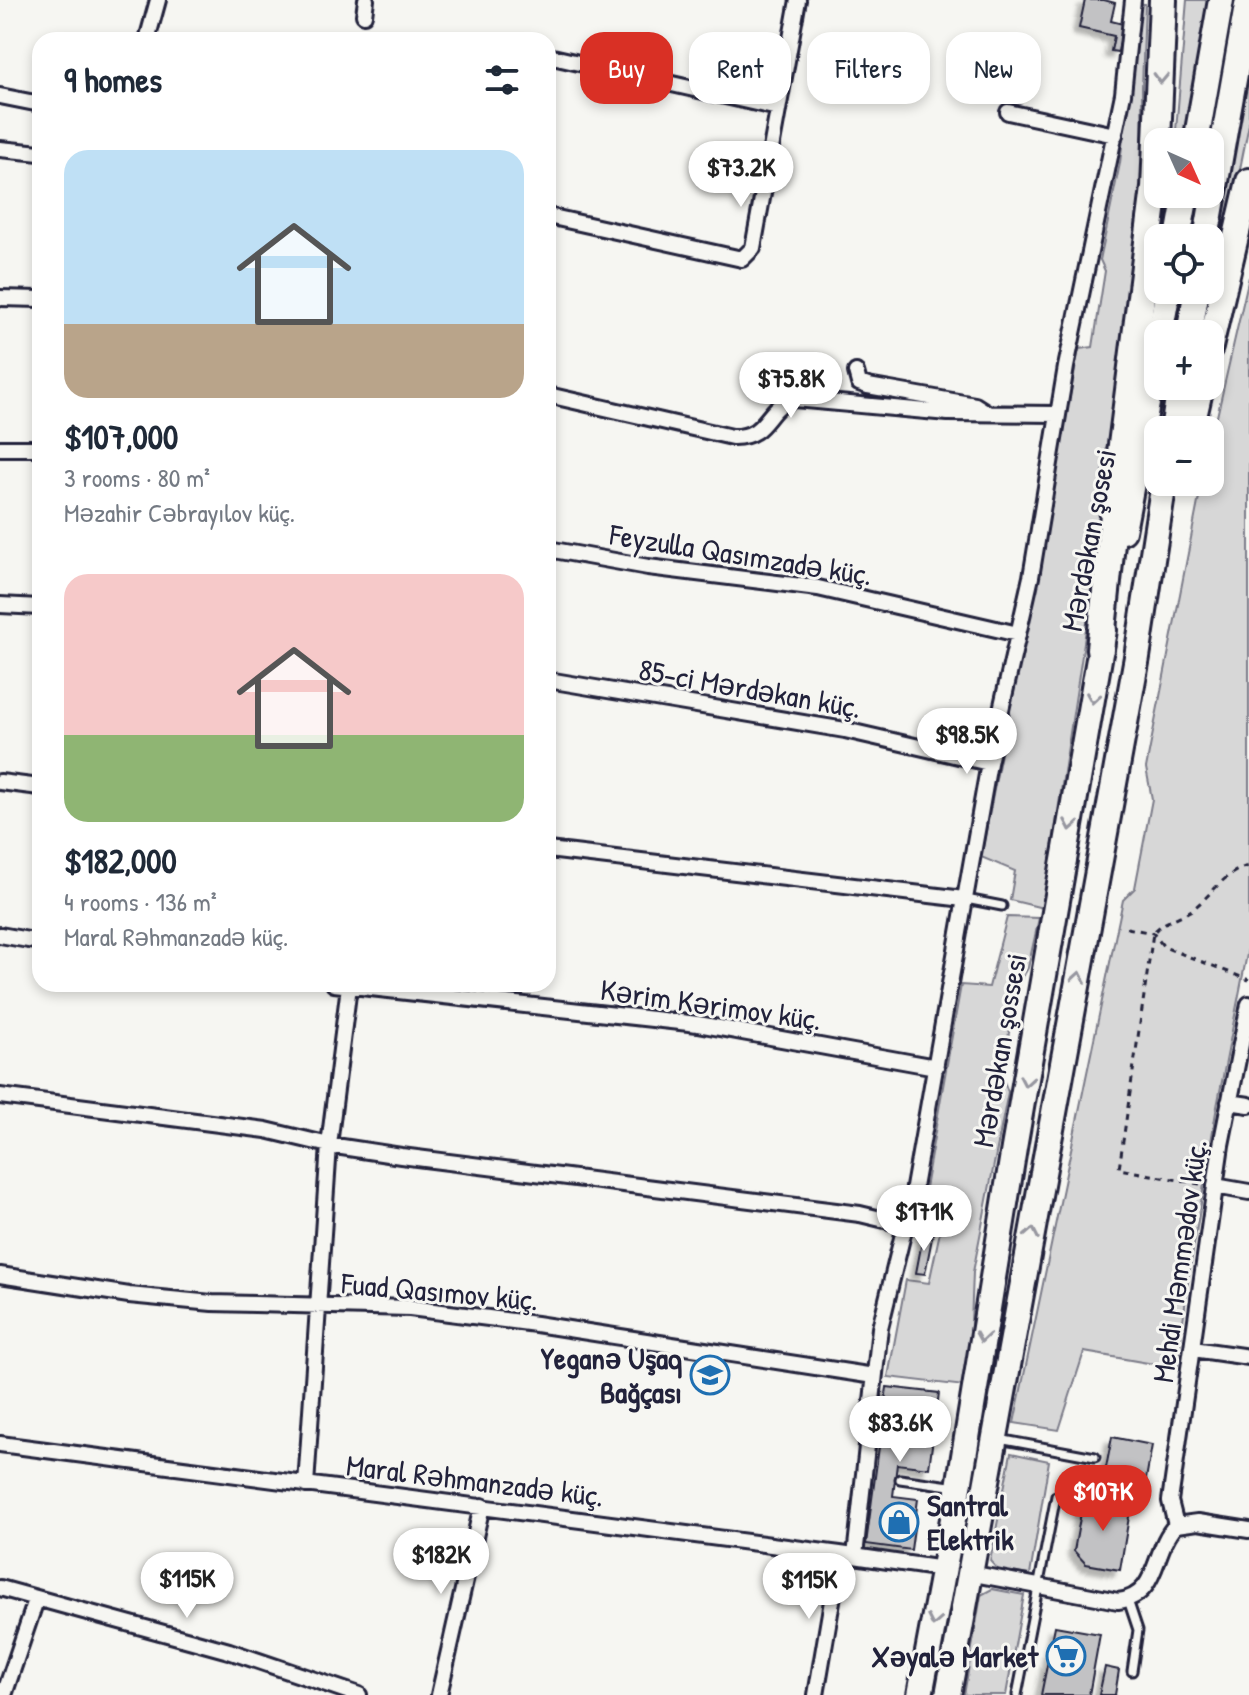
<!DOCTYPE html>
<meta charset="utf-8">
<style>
body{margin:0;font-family:"Patrick Hand",sans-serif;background:#f2f2f3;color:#1f2937;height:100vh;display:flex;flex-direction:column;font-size:30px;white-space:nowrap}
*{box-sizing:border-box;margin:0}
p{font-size:26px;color:#747a83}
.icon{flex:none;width:44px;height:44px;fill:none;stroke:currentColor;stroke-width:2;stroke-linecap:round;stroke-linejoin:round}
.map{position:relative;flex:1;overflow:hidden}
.panel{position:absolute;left:32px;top:32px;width:524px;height:960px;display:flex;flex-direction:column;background:#fff;border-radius:24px;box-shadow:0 4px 12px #0003}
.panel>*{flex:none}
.top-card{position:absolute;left:580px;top:32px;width:548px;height:72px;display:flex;gap:16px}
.needle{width:52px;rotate:135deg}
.fabs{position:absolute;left:1144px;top:128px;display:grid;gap:16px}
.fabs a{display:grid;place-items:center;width:80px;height:80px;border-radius:16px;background:#fff;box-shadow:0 4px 12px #0003;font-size:40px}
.price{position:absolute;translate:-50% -68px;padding:0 18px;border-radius:28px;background:#fff;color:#222;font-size:26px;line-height:52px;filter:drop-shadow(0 2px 4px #0008)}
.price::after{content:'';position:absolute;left:50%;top:48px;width:24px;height:18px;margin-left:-12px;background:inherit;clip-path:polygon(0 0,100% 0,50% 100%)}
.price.active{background:#d93025;color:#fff}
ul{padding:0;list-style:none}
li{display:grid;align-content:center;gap:16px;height:424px;padding:0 32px}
li span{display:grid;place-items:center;height:248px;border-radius:24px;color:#555}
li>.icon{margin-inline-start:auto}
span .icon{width:144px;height:144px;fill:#fffc;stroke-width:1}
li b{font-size:34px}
h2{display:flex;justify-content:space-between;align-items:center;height:96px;padding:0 32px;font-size:34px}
.chip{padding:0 28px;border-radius:24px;background:#fff;box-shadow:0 4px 12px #0003;font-size:28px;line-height:72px}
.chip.active{background:#d93025;color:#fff}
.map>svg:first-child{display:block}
</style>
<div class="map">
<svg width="1249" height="1695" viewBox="0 0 1249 1695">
<defs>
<filter id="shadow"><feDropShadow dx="-6" dy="6" stdDeviation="2" flood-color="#0004"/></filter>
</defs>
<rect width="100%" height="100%" fill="#f6f6f2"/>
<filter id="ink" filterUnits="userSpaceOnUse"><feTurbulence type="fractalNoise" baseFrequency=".0125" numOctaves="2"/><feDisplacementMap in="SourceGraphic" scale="16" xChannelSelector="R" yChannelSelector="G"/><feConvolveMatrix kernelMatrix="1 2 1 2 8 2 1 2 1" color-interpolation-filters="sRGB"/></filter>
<g filter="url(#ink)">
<path fill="#d7d7d7" stroke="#7c7c89" stroke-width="2" d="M1187 0H1214L1189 142H1175Z
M1139 4H1145L1142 88 1143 187 1116 435 1043 908 1010 900 1015 871 981 857 1079 349 1093 347 1105 271 1100 260 1120 163Z
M1249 65V124L1213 304 1200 334Z
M1249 277V944L1216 1112 1189 1275 1177 1368 1084 1352 1059 1430 1014 1423 1123 900 1135 888 1152 799 1146 768 1199 497 1202 482H1210V447Z
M1007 917 1039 918 1028 968 1016 989 1002 1076 1008 1092 973 1272 971 1325 964 1386 888 1377 906 1280 929 1283 941 1227 919 1222 961 985 989 987Z
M1011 1453 1049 1461 1030 1575 999 1571 990 1561Z
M992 1589 1024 1595 1006 1695H964L981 1595Z"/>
<path fill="#c2c2c4" stroke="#22223b" stroke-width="2" filter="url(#shadow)" d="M1085 0H1104L1115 3 1111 21 1123 24 1118 52 1111 51 1114 36 1079 28Z
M924 1231 933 1233 925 1274 916 1273Z
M887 1387 939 1393 929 1468 897 1464 893 1496 918 1499 911 1550 866 1544Z
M1112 1437 1152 1445 1145 1485 1104 1478Z
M1098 1498 1131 1505 1120 1570 1086 1564 1074 1551 1082 1507Z
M1055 1626 1100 1634 1089 1695H1041Z
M1105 1667 1119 1670 1115 1695H1099Z"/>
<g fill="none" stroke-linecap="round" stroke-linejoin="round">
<defs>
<path id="lane" d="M966 899 1002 906
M999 1439 1095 1457
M900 1479 957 1487
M1128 1600 1138 1630 1132 1671
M1017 1695 1056 1496"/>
<path id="street" d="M364 15 366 0
M147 40 158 0
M548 56 778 108
M0 96 40 104
M1008 112 1115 135
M0 149 40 153
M548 216 742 259 753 248 798 0
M0 298 40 299
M856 372 859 383 868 386 975 405 986 412
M548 395 732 437C770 438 765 404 795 399L948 413 1057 414
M0 448H40
M548 549 648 567 818 588 1018 634
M0 605 40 607
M548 680 845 730 989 763
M0 782 40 787
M548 850 964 899
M0 935 40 942
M334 984 698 1024 936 1067
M0 1096 266 1130 329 1145 401 1156 860 1214 906 1225
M1229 1102 1249 1105
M1215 1186 1249 1192
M0 1275 129 1295 212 1303 410 1308 536 1324 874 1376
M1193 1349 1249 1357
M0 1444 840 1554 943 1569
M306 1485 329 1145 349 986
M1176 1525 1170 1501 1221 1145 1249 1004
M855 1556 880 1328 913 1193 989 763 1031 577 1066 367 1123 94 1133 0
M969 1573 1118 1601C1160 1596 1152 1549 1176 1525L1198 1522 1249 1530
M0 1588 229 1651 359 1695
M4 1695 36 1600
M439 1695 482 1506
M816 1695 840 1554"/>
<path id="primary" d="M1196 142 1221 0
M1178 238 1186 194
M1206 238 1248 0
M1160 334 1168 290
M1189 334 1197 290
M1210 347 1249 181
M1173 430 1180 386
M1191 430 1201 386
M1123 531 1158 345
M920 1695 959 1487 1014 1148 1104 630
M948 1695 1137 657 1164 482"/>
<path id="highway" d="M1100 649 1118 476 1155 188 1163 0"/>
</defs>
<use href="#lane" stroke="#22223b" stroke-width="13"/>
<use href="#street" stroke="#22223b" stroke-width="20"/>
<use href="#primary" stroke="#22223b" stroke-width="30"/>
<use href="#highway" stroke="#22223b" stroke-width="32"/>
<path stroke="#22223b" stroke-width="3" stroke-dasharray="6 6" stroke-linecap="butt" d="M1127 928 1153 933 1164 947 1249 980
M1200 1184 1119 1169 1153 933C1163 921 1176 919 1190 911 1210 898 1224 871 1249 866"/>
<use href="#lane" stroke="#f6f6f2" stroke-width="7"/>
<use href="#street" stroke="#f6f6f2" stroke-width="14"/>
<use href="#primary" stroke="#f6f6f2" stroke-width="24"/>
<use href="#highway" stroke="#f6f6f2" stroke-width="26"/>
</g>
<defs><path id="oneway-chevron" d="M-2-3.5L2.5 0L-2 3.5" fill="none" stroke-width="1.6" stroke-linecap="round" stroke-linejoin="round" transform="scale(2)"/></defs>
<g stroke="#9797a0">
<use href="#oneway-chevron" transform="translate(1161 78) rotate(92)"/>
<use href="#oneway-chevron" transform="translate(1093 698) rotate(99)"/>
<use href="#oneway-chevron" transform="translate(1071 825) rotate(100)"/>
<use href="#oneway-chevron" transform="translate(1079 977) rotate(-80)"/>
<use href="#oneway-chevron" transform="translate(1026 1081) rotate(100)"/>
<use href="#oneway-chevron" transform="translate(1032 1233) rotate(-79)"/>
<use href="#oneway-chevron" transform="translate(982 1337) rotate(99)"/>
<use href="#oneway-chevron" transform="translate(934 1621) rotate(101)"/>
</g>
</g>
<defs>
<symbol id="school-ring" viewBox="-11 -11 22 22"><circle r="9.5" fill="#f6f6f2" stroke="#1f6fb2" stroke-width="1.5"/><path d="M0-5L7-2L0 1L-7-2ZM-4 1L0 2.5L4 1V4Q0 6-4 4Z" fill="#1f6fb2"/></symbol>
<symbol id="shop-ring" viewBox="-11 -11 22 22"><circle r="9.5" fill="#f6f6f2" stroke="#1f6fb2" stroke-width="1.5"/><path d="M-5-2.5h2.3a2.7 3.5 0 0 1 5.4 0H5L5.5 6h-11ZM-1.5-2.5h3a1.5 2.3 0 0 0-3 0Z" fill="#1f6fb2"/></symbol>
<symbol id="supermarket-ring" viewBox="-11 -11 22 22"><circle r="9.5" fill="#f6f6f2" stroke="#1f6fb2" stroke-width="1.5"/><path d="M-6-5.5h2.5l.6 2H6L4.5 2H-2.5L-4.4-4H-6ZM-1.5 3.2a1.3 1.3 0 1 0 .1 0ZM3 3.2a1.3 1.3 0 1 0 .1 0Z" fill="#1f6fb2"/></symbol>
</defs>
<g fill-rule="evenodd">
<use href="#school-ring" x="688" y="1353" width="44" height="44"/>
<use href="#shop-ring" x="877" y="1500" width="44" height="44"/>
<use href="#supermarket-ring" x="1044" y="1634" width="44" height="44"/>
</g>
<g text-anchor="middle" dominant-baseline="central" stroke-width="6" stroke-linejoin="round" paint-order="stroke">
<g font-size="30" fill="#22223b" stroke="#f6f6f2">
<text transform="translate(1088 540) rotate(-79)">Mərdəkan şosesi</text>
<text transform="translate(741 554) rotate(9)">Feyzulla Qasımzadə küç.</text>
<text transform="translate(750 688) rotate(10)">85-ci Mərdəkan küç.</text>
<text transform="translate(711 1004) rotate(8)">Kərim Kərimov küç.</text>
<text transform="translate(999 1050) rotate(-80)">Mərdəkan şossesi</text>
<text transform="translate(1179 1261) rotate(-82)">Mehdi Məmmədov küç.</text>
<text transform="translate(440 1291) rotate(5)">Fuad Qasımov küç.</text>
<text transform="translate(475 1480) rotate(7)">Maral Rəhmanzadə küç.</text>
</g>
<g font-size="30" font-weight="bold" fill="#22223b" stroke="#f6f6f2" text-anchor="end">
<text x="682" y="1358">Yeganə Uşaq<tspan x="682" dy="34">Bağçası</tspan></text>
<text x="927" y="1505" text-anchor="start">Santral<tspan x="927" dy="34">Elektrik</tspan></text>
<text x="1038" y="1656">Xəyalə Market</text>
</g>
</g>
</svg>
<div class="fabs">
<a><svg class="needle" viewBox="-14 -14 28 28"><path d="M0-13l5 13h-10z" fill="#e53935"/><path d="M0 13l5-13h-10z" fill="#747a83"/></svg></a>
<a><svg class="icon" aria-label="locate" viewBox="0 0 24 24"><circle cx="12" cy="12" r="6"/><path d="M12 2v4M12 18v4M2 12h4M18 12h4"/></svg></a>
<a>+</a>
<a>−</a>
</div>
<b class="price" style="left:741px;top:209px">$73.2K</b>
<b class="price" style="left:791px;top:420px">$75.8K</b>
<b class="price" style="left:967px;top:776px">$98.5K</b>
<b class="price" style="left:924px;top:1253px">$171K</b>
<b class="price" style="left:900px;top:1464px">$83.6K</b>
<b class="price active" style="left:1103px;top:1533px">$107K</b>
<b class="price" style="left:441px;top:1596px">$182K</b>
<b class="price" style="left:187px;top:1620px">$115K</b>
<b class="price" style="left:809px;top:1621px">$115K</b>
<div class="top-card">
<a class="chip active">Buy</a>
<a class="chip">Rent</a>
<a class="chip">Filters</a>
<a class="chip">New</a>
</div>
<section class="panel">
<h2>9 homes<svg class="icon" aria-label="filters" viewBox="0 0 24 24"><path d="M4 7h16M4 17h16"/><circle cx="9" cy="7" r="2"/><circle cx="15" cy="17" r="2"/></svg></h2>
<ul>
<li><span style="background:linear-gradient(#bfe0f5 70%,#b9a48a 0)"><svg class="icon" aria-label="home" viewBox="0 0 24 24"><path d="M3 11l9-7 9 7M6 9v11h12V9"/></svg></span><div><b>$107,000</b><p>3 rooms · 80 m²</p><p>Məzahir Cəbrayılov küç.</p></div></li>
<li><span style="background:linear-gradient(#f6c9c9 65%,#8fb573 0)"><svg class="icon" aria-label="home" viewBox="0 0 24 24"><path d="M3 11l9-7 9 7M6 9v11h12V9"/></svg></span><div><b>$182,000</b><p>4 rooms · 136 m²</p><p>Maral Rəhmanzadə küç.</p></div></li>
</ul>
</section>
</div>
